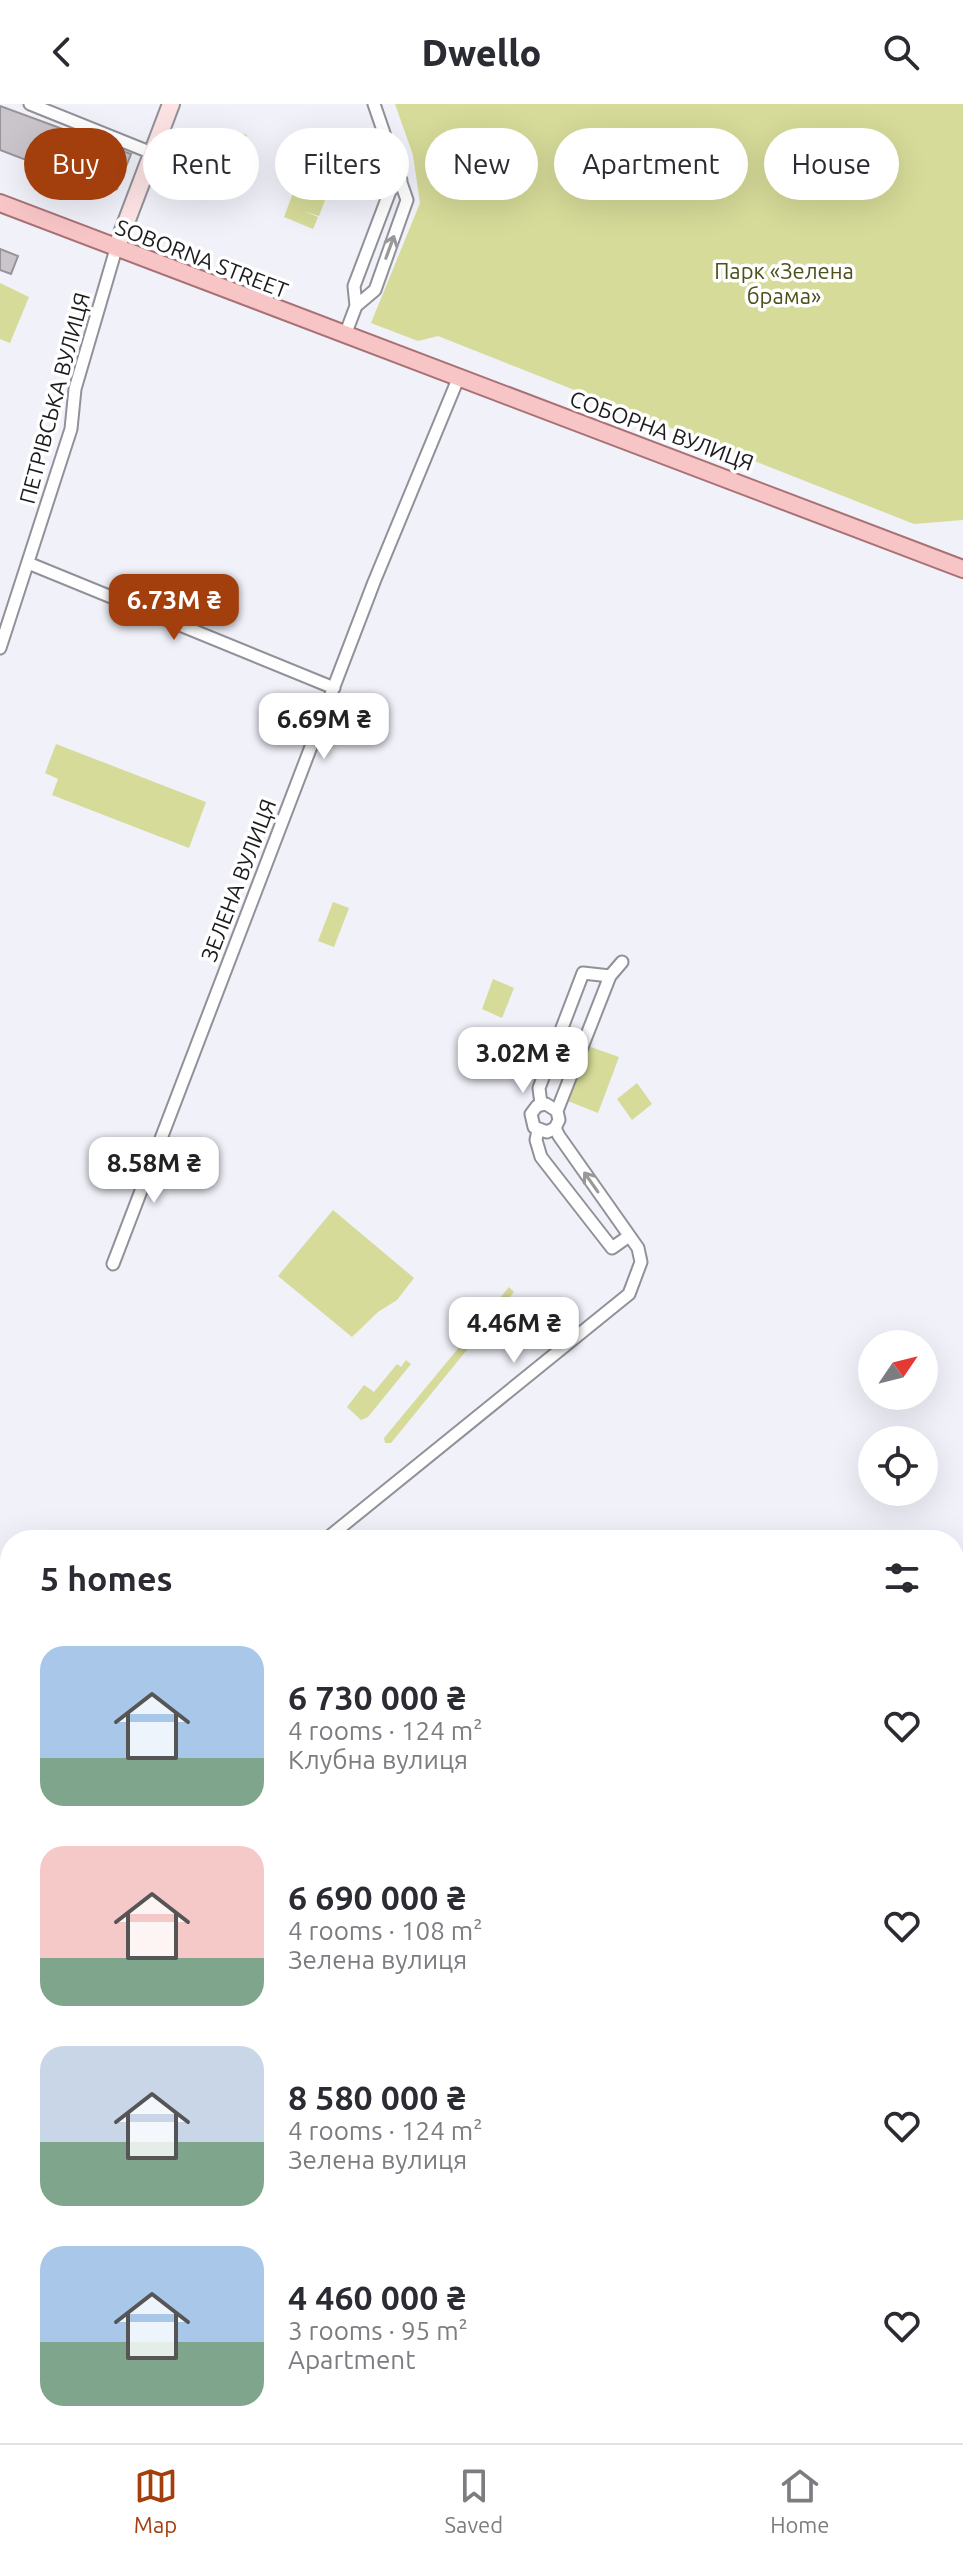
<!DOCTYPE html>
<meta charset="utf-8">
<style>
body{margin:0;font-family:Ubuntu,sans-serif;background:#f2f2f3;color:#2b2b33;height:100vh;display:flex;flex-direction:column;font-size:30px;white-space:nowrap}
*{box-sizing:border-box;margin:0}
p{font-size:26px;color:#7c7c81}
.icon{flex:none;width:44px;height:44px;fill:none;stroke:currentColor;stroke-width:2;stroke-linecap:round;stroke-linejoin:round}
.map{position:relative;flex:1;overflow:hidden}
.sheet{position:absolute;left:0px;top:1426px;width:964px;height:914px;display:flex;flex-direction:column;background:#fff;border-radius:32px 32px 0 0;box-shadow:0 8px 32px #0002}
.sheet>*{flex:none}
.guide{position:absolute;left:24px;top:24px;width:916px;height:72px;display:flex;gap:16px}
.needle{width:52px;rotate:55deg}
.fabs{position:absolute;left:858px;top:1226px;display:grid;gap:16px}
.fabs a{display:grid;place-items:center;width:80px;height:80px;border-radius:50%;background:#fff;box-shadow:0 8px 32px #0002;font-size:40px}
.price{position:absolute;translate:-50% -68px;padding:0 18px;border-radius:16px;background:#fff;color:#222;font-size:26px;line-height:52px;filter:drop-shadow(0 2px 4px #0008)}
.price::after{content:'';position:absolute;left:50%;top:48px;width:24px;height:18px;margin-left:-12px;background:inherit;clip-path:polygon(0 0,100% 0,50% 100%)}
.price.active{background:#a33f0c;color:#fff}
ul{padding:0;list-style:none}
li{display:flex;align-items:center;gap:24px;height:200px;padding:0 40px}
li span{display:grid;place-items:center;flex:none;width:224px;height:160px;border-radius:24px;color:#555}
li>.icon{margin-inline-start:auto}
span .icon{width:96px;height:96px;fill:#fffc;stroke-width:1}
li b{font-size:34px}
h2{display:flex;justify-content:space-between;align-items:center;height:96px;padding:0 40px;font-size:34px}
.pill{padding:0 28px;border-radius:36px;background:#fff;box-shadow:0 8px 32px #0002;font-size:28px;line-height:72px}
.pill.active{background:#a33f0c;color:#fff}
header{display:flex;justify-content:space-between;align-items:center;height:104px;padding:0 40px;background:#fff;font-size:36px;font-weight:800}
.tabs{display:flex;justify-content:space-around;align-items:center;height:112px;border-top:2px solid #e1e1e2;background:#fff;font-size:22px;color:#7c7c81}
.tabs a{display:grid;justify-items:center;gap:4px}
.tabs .active{color:#a33f0c}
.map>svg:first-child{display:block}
</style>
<header><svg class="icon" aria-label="back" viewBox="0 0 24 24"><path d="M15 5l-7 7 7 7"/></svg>Dwello<svg class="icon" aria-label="search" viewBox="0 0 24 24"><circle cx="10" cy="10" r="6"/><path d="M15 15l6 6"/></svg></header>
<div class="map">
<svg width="963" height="2339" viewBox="0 0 963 2339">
<rect width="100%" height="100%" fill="#f0f1f9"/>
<path fill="#d6db99" d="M395 0H963V416L914 420 438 232 418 237 371 219 420 99 413 51Z
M229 25 247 31 237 59 218 53Z
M319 45 335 51 340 57 319 112 303 107 318 113 313 125 284 113 299 73 324 83 308 75Z
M0 179 29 193 10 239 0 235Z
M56 640 206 698 189 744 52 691 58 675 45 669Z
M333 798 349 804 334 843 318 837Z
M493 875 514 884 502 914 482 905Z
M588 942 619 953 598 1009 568 997Z
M637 979 652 1000 632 1016 617 995Z
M333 1106 414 1174 397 1196 378 1208 352 1233 278 1172Z
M509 1183 514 1188 391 1339H385L384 1334Z
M406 1256 411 1260 368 1313 361 1316 347 1303 364 1281 374 1288 397 1260 401 1263Z"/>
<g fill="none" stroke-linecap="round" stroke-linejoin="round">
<path stroke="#67adda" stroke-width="3" d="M0 1657 10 1671
M460 2330 463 2335"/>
</g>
<path fill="#cac5cb" stroke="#989399" stroke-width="2" d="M0 2 131 50 117 85 111 88 91 80 83 62 78 76 0 46Z
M0 145 18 152 11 170 0 166Z"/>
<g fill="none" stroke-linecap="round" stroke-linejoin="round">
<defs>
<path id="street" d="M30 0 152 49
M356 202 375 186 407 96 374 0
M345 231 356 202 354 182 390 87 401 76
M28 459 334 584
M0 544 71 325 75 285 116 145
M541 1000 539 984 583 869 610 872
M557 1007 610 872 622 858
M538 1026 536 1036 541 1053 612 1144 629 1132
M113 1160 374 478 458 275
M325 1436 629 1190 641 1158 638 1144 559 1032 555 1024 559 1016 557 1007 546 1000 537 1002 531 1010 534 1023 547 1028 555 1024
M954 1795 963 1790
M954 2033 963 2026"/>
<path id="secondary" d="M116 145 171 0"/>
<path id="primary" d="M0 99 963 465"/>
</defs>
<use href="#street" stroke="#909199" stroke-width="15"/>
<use href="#secondary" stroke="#909199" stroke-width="20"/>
<use href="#primary" stroke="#a87174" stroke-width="20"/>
<use href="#street" stroke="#fff" stroke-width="11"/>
<use href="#secondary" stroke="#fce2e3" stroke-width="16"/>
<use href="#primary" stroke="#f8c5c7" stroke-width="16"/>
</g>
<defs><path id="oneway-shaft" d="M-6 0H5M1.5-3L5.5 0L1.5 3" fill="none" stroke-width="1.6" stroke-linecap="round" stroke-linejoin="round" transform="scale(2)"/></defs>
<g stroke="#99999a">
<use href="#oneway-shaft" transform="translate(390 143) rotate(-70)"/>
<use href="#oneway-shaft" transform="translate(591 1078) rotate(-125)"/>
</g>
<g text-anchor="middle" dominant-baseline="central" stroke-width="7" stroke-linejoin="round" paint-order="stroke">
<g font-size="22" fill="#1c1c1f" stroke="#fff">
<text transform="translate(202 154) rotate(21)">SOBORNA STREET</text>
<text transform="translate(54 294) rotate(-75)">ПЕТРІВСЬКА ВУЛИЦЯ</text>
<text transform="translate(662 326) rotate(20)">СОБОРНА ВУЛИЦЯ</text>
<text transform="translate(238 776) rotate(-69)">ЗЕЛЕНА ВУЛИЦЯ</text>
</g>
<g font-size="22" fill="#4d5019" stroke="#fff">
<text x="784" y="166">Парк «Зелена<tspan x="784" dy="25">брама»</tspan></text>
</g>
</g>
</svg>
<div class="fabs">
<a><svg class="needle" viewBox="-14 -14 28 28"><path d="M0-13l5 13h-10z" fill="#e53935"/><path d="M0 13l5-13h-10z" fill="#7c7c81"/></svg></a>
<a><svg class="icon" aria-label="locate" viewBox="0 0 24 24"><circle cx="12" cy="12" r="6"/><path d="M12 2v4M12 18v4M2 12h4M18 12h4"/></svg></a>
</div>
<b class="price active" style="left:174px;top:538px">6.73M ₴</b>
<b class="price" style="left:324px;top:657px">6.69M ₴</b>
<b class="price" style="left:523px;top:991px">3.02M ₴</b>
<b class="price" style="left:154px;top:1101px">8.58M ₴</b>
<b class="price" style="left:514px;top:1261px">4.46M ₴</b>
<div class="guide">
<a class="pill active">Buy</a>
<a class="pill">Rent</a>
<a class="pill">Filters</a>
<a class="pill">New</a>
<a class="pill">Apartment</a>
<a class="pill">House</a>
</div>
<section class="sheet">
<h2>5 homes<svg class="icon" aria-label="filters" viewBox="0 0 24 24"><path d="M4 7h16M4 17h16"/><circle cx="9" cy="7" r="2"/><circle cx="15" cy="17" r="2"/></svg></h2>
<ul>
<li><span style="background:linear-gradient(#a9c7e8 70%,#7fa58c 0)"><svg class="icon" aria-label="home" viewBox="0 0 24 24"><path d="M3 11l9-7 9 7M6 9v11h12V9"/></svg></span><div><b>6 730 000 ₴</b><p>4 rooms · 124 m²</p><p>Клубна вулиця</p></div><svg class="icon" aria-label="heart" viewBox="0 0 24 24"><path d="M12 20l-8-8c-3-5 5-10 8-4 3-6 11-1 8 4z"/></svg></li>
<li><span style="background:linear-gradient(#f6c9c9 70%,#7fa58c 0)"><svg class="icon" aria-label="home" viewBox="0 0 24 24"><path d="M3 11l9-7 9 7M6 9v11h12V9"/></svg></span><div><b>6 690 000 ₴</b><p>4 rooms · 108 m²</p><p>Зелена вулиця</p></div><svg class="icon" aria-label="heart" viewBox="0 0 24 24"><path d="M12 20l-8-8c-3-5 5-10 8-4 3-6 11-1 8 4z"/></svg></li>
<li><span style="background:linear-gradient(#c9d6e8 60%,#7fa58c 0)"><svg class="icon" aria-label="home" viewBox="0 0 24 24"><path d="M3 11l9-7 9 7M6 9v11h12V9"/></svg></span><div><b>8 580 000 ₴</b><p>4 rooms · 124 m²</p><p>Зелена вулиця</p></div><svg class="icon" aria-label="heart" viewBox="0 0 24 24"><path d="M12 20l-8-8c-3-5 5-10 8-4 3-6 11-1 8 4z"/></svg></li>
<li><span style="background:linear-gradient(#a9c7e8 60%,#7fa58c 0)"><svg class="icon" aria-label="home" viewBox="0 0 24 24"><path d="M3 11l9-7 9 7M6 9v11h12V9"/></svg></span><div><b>4 460 000 ₴</b><p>3 rooms · 95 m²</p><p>Apartment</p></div><svg class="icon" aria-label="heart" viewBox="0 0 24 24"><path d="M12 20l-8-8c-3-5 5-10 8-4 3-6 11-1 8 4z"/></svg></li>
</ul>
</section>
</div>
<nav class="tabs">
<a class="active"><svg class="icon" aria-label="map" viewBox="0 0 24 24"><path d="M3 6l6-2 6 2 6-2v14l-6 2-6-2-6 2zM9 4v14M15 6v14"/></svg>Map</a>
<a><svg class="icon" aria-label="saved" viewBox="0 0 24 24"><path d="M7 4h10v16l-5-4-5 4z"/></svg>Saved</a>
<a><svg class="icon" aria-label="home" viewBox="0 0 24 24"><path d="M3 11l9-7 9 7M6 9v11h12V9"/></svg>Home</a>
</nav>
